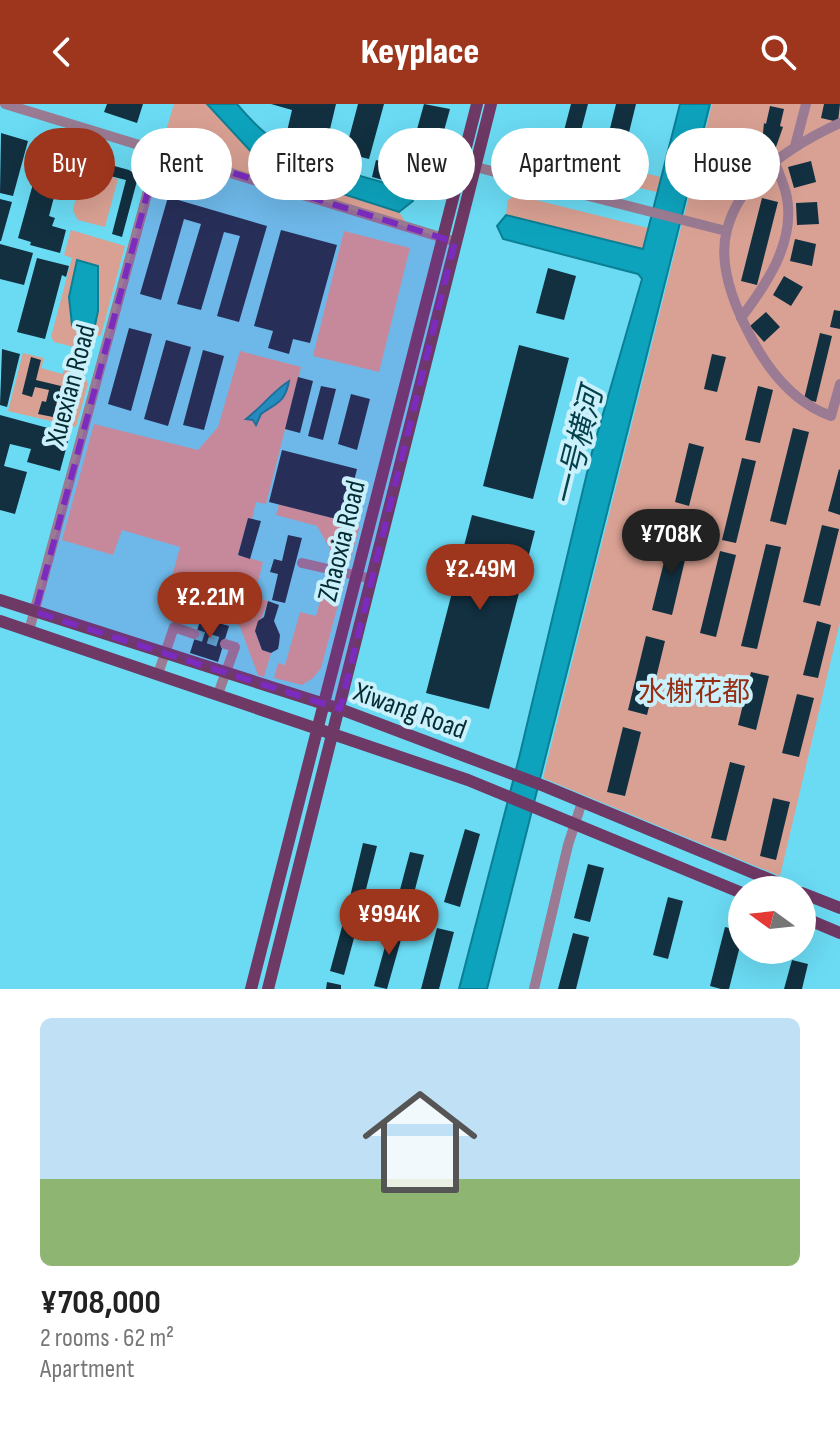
<!DOCTYPE html>
<meta charset="utf-8">
<style>
body{margin:0;font-family:"Sofia Sans Condensed","Noto Sans SC",sans-serif;background:#f2f2f2;color:#222;height:100vh;display:flex;flex-direction:column;font-size:30px;white-space:nowrap}
*{box-sizing:border-box;margin:0}
p{font-size:26px;color:#767676}
.icon{flex:none;width:44px;height:44px;fill:none;stroke:currentColor;stroke-width:2;stroke-linecap:round;stroke-linejoin:round}
.map{position:relative;height:885px;overflow:hidden}
.sheet{display:flex;flex-direction:column;background:#fff;flex:1}
.sheet>*{flex:none}
.guide{position:absolute;left:24px;top:24px;width:792px;height:72px;display:flex;gap:16px}
.needle{width:52px;rotate:285deg}
.controls{position:absolute;left:728px;top:772px;display:grid;gap:16px}
.controls a{display:grid;place-items:center;width:88px;height:88px;border-radius:50%;background:#fff;box-shadow:0 8px 32px #0002;font-size:40px}
.price{position:absolute;translate:-50% -68px;padding:0 18px;border-radius:28px;background:#9e351d;color:#fff;font-size:26px;line-height:52px;filter:drop-shadow(0 2px 4px #0008)}
.price::after{content:'';position:absolute;left:50%;top:48px;width:24px;height:18px;margin-left:-12px;background:inherit;clip-path:polygon(0 0,100% 0,50% 100%)}
.price.selected{background:#222;color:#fff}
ul{padding:0;list-style:none}
li{display:grid;align-content:center;gap:16px;height:424px;padding:0 40px}
li+li{border-top:2px solid #e0e0e0}
li span{display:grid;place-items:center;height:248px;border-radius:12px;color:#555}
li>.icon{margin-inline-start:auto}
span .icon{width:144px;height:144px;fill:#fffc;stroke-width:1}
li b{font-size:34px}
.pill{padding:0 28px;border-radius:36px;background:#fff;box-shadow:0 8px 32px #0002;font-size:28px;line-height:72px}
.pill.selected{background:#9e351d;color:#fff}
header{display:flex;justify-content:space-between;align-items:center;height:104px;padding:0 40px;background:#9e351d;color:#fff;font-size:36px;font-weight:800}
.map>svg:first-child{display:block}
</style>
<header><svg class="icon" aria-label="back" viewBox="0 0 24 24"><path d="M15 5l-7 7 7 7"/></svg>Keyplace<svg class="icon" aria-label="search" viewBox="0 0 24 24"><circle cx="10" cy="10" r="6"/><path d="M15 15l6 6"/></svg></header>
<div class="map">
<svg width="840" height="885" viewBox="0 0 840 885">
<rect width="100%" height="100%" fill="#6bdbf4"/>
<path fill="#d9a193" d="M174 0H207L256 53 287 72 399 108 407 120 161 43Z
M712 0H840V518L780 772 543 674Z
M503 36 661 73 657 88 520 57Z
M82 65 118 75 105 123 78 116 73 107Z
M516 91 648 124 643 146 506 111 508 96Z
M71 126 125 142 101 231 93 234 90 247 54 238 51 233 72 154 64 151Z
M344 127 410 144 379 268 313 252Z
M240 247 301 263 266 400 256 398 252 415H248L238 451 263 458 254 493 268 497C265 509 259 516 255 527L262 546 271 549 264 573 258 571 240 523 231 515 213 511 216 497 198 492 195 504 171 497 176 482 170 480 180 443 122 426 113 451 62 436 94 320 198 346 218 323Z
M23 249 44 254 41 264 62 270 68 262H81L88 280 76 323 8 307Z
M279 400 360 421 349 461 337 457 317 422 276 411Z
M327 470 345 475 321 564 313 574 302 581 274 574 278 559 285 561 300 508 316 512Z"/>
<path fill="#0ea3bd" stroke="#0b7f94" stroke-width="2" d="M207 0H237C248 13 259 25 273 35 309 61 365 73 408 85L413 97 399 108 287 72 256 53Z
M680 0H710L487 885H459L519 654 592 348 642 175 638 170 503 135 497 122 506 111 643 145Z
M77 156 98 162V207L94 226 72 221 69 193Z
M289 277C285 299 276 299 261 310L256 321 253 316 246 315C262 303 272 288 289 277Z"/>
<path fill="#123040" d="M107 0H143L137 19 104 8Z
M271 0H336L325 46 285 36 292 6Z
M358 0H384L369 55 345 49Z
M424 0 450 5 427 88 372 73 376 56 406 65Z
M571 0H588L576 46 560 42Z
M616 0H636L622 57 603 53Z
M824 0H840L838 18 821 14Z
M770 2 784 5 780 22 783 23 776 43 762 39 764 19 766 20Z
M1 29 28 37 13 92 0 89Z
M44 40 78 50 69 81 58 78 49 112 55 114 52 122 66 126 60 149 30 141 31 138 18 134Z
M89 55 129 66 136 71 137 77 122 133 112 130 126 76 86 66Z
M811 57 816 78 794 84 788 63Z
M168 93 267 122 239 218 217 212 240 132 224 128 201 206 177 200 201 120 184 115 161 196 140 190Z
M762 94 778 98 757 181 741 177Z
M0 95 12 98 1 137H0Z
M817 98 819 120 797 121 796 99Z
M281 126 337 141 310 239 293 235 289 250 268 244 273 227 254 222Z
M795 135 816 140 812 162 790 157Z
M0 140 33 149 24 181 0 175Z
M37 154 69 162 66 173 62 171 45 235 17 228Z
M548 164 576 172 564 216 536 209Z
M784 172 803 183 791 202 773 191Z
M834 206 840 207V225L830 223Z
M766 208 780 223 764 238 750 222Z
M129 224 152 230 131 307 108 300Z
M820 229 832 232 816 298 804 295Z
M166 236 191 243 168 322 144 315Z
M519 241 569 254 533 395 483 382Z
M2 245 20 250 7 303 0 301Z
M203 246 224 252 204 326 183 321Z
M712 250 726 253 717 288 704 285Z
M31 253 41 256 36 276 61 282 53 313 38 310 42 297 46 298 49 286 35 283 32 293 22 290Z
M298 273 313 277 300 329 285 325Z
M321 282 336 285 323 336 308 332Z
M758 282 773 286 760 339 745 336Z
M351 290 370 295 357 346 338 340Z
M0 311 70 330 60 367 27 358 31 345 10 340 4 362 27 368 15 410 0 406Z
M793 324 809 328 786 421 770 417Z
M689 339 704 343 689 402 675 398Z
M282 346 357 365 344 417 269 398Z
M742 354 756 357 736 439 722 436Z
M839 365 840 366V411L828 407Z
M472 411 535 427 489 605 426 589Z
M248 414 261 417 250 455 238 451Z
M822 421 839 425 820 502 803 498Z
M288 431 302 434 285 499 272 496 278 470 270 468 274 455 282 457Z
M670 434 689 439 672 511 652 506Z
M766 440 781 443 757 545 741 542Z
M720 447 736 451 716 533 700 529Z
M268 497 279 501 274 517 280 531 279 540 278 545 271 549 262 546 255 527 258 517 264 513Z
M201 514 229 522 218 558 190 549Z
M817 517 831 521 818 574 803 571Z
M646 532 665 537 647 611 628 606Z
M751 568 769 572 756 626 738 621Z
M797 590 814 594 799 653 782 649Z
M623 623 641 628 625 692 607 688Z
M730 658 745 662 726 737 711 734Z
M773 694 790 698 776 756 760 752Z
M465 725 480 730 460 803 444 798Z
M363 739 377 742 362 801 349 797Z
M410 748 424 751 407 816 393 812Z
M588 760 604 764 590 818 574 814Z
M668 793 683 797 668 855 653 851Z
M346 808 360 812 344 871 330 867Z
M391 821 404 825 387 885 374 882Z
M725 823 742 827V834L729 885H721L710 882Z
M437 824 454 828 439 885H421Z
M573 829 589 833 576 885H558Z
M792 856 808 860 802 885H784Z
M327 878 341 881V885H326Z"/>
<g fill="none" stroke-linecap="round" stroke-linejoin="round">
<path stroke="#57b8cd" stroke-width="10" stroke-dasharray="10 5" stroke-linecap="butt" d="M194 530 225 540"/>
<path stroke="#9a7b93" stroke-width="10" d="M5 0 450 136
M840 19C794 40 740 73 727 126 717 162 736 206 753 237 771 270 795 299 831 312L840 280
M795 42 806 0
M468 61 726 127
M741 214C766 181 795 139 787 94 785 82 779 70 775 59
M302 459 372 475
M29 527 159 46
M158 570 174 523 194 530
M218 590 235 543 225 540
M534 885 568 741 582 698"/>
<path stroke="#6f3965" stroke-width="12" d="M0 496 340 605 544 682 795 786
M0 517 468 676 742 789
M802 789 840 804
M802 813 840 829
M251 885 477 0
M268 885 491 0"/>
</g>
<path fill="#7b2cbf" fill-opacity="0.2" stroke="#7b2cbf" stroke-width="6" stroke-dasharray="16 10" stroke-linejoin="round" d="M159 46 455 138 340 605 35 508Z"/>
<g text-anchor="middle" dominant-baseline="central" stroke-width="8" stroke-linejoin="round" paint-order="stroke">
<g font-size="28" fill="#052b33" stroke="#caf1fb">
<text transform="translate(71 281) rotate(-75)">Xuexian Road</text>
<text transform="translate(342 437) rotate(-76)">Zhaoxia Road</text>
<text transform="translate(410 607) rotate(20)">Xiwang Road</text>
</g>
<g font-size="28" fill="#962e15" stroke="#caf1fb">
<text x="694" y="588">水榭花都</text>
</g>
<g font-size="30" font-style="italic" fill="#043f4a" stroke="#caf1fb">
<text transform="translate(579 343) rotate(-76)">一号横河</text>
</g>
</g>
</svg>
<div class="controls">
<a><svg class="needle" viewBox="-14 -14 28 28"><path d="M0-13l5 13h-10z" fill="#e53935"/><path d="M0 13l5-13h-10z" fill="#767676"/></svg></a>
</div>
<b class="price selected" style="left:671px;top:473px">¥708K</b>
<b class="price" style="left:480px;top:508px">¥2.49M</b>
<b class="price" style="left:210px;top:536px">¥2.21M</b>
<b class="price" style="left:389px;top:853px">¥994K</b>
<div class="guide">
<a class="pill selected">Buy</a>
<a class="pill">Rent</a>
<a class="pill">Filters</a>
<a class="pill">New</a>
<a class="pill">Apartment</a>
<a class="pill">House</a>
</div>
</div>
<section class="sheet">
<ul>
<li><span style="background:linear-gradient(#bfe0f5 65%,#8fb573 0)"><svg class="icon" aria-label="home" viewBox="0 0 24 24"><path d="M3 11l9-7 9 7M6 9v11h12V9"/></svg></span><div><b>¥708,000</b><p>2 rooms · 62 m²</p><p>Apartment</p></div></li>
</ul>
</section>
